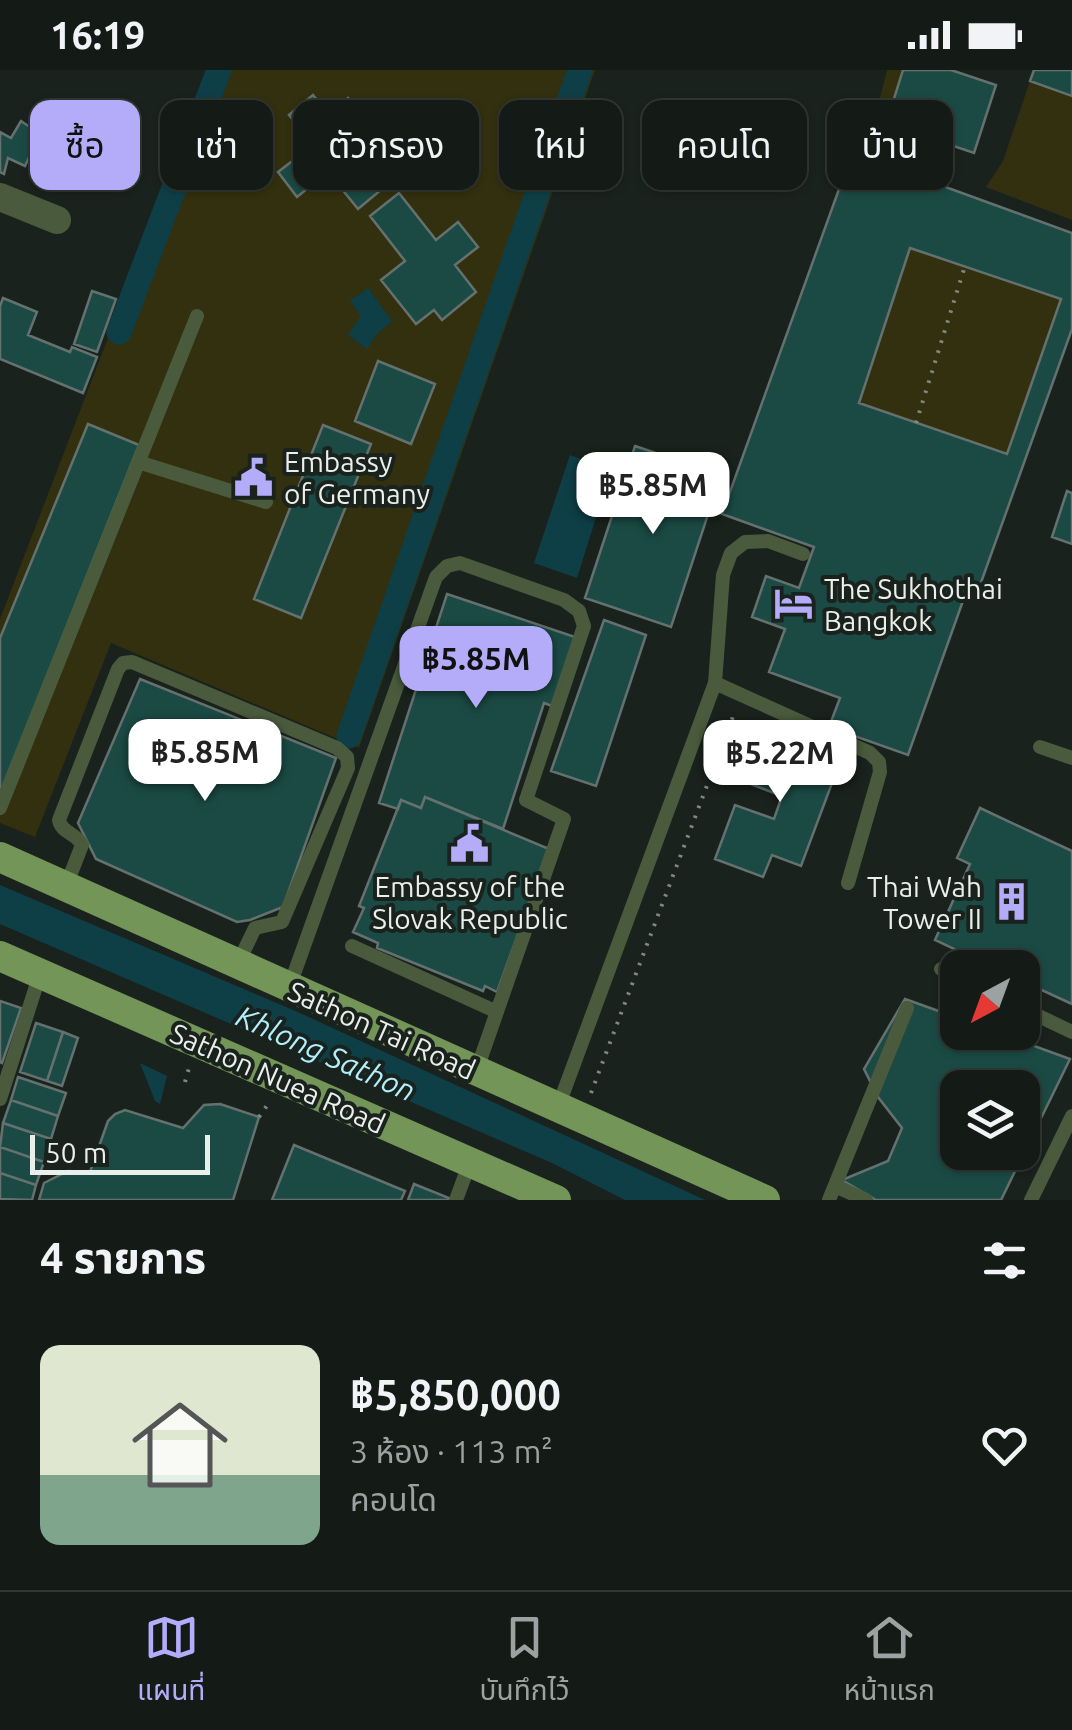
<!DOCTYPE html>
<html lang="th">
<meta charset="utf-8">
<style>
body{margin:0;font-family:Ubuntu,"Noto Sans Thai",sans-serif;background:#212723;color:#f1f3f6;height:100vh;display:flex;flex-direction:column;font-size:38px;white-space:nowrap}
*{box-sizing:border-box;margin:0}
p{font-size:32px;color:#9da1a1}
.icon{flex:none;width:55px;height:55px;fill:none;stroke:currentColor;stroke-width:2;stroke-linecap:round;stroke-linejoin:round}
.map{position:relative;height:1130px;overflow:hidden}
.side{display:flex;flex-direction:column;background:#141a16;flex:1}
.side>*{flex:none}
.guide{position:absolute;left:30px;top:30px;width:1012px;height:90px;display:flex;gap:20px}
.needle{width:65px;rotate:221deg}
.fabs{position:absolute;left:940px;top:880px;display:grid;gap:20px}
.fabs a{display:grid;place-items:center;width:100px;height:100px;border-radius:20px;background:#141a16;box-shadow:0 2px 8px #0004,0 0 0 2px #333835;font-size:50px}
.scale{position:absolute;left:30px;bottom:25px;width:180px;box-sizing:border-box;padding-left:10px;border:5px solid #e9efeb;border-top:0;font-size:28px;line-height:35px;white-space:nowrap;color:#e9efeb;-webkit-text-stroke:8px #1a221d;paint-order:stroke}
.price{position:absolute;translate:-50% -85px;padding:0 22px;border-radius:20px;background:#fff;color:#222;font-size:32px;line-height:65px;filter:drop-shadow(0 2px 5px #0008)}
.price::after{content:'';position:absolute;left:50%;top:60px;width:30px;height:22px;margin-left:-15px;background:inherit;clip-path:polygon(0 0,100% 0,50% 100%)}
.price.active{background:#b5acf9;color:#111}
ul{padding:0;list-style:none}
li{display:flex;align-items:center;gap:30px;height:250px;padding:0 40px}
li+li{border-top:2px solid #333835}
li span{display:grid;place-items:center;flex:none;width:280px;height:200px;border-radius:20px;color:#555}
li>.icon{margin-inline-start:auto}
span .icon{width:120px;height:120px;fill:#fffc;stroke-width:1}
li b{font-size:42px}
h2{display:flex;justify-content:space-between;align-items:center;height:120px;padding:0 40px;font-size:42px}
.tag{padding:0 35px;border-radius:20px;background:#141a16;box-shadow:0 2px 8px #0004,0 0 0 2px #333835;font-size:35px;line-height:90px}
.tag.active{background:#b5acf9;color:#111}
.status{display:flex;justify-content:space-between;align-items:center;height:70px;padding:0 50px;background:#141a16;direction:ltr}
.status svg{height:28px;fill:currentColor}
.tab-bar{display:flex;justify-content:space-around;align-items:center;height:140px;border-top:2px solid #333835;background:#141a16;font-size:28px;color:#9da1a1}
.tab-bar a{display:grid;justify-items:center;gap:5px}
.tab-bar .active{color:#b5acf9}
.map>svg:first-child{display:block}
</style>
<div class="status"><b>16:19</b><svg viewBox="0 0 49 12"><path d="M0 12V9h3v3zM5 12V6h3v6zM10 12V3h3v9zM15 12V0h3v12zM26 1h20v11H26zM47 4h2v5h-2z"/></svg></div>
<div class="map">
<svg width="1072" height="1130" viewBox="0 0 1072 1130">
<rect width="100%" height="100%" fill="#1a221d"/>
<path fill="#32300e" d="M211 0H595L359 678 111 573 35 767 0 753V549Z
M887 0H933L904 85 869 72Z
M1030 11 1072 26V150L986 117 1003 91Z
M910 178 1061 229 1007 384 859 333Z"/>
<path fill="#0e3f47" d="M921 69 953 80 947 97 915 86Z
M368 218 392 251 377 264 367 279 348 265 361 246 350 231Z
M570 385 611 400 577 508 534 493Z
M0 815 300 943 705 1130H625L552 1093 0 854Z
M140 993 167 1006 160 1034 155 1031Z"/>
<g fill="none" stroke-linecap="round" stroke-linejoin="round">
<path stroke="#0e3f47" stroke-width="25" d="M119 262 219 0
M349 666 580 0"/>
</g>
<path fill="#1b4a44" stroke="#65716f" stroke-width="2.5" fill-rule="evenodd" d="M903 0H951L996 15 974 83 909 61 915 43 892 35Z
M1034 0H1072V26L1030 11Z
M313 25 328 44 348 28 376 62 358 76 388 114 358 139 328 102 297 127 278 102 313 75 289 45Z
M21 51 40 64 25 96 8 88 4 104 0 102V62L11 68Z
M852 83 1072 163V259L979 518 969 514 908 685 829 657 840 628 769 602 785 559 752 547 766 506 799 518 814 477 722 444ZM910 178 1061 229 1007 384 859 333Z
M399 123 436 170 458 152 478 177 455 195 476 222 442 250 434 240 416 254 381 210 405 191 370 146Z
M92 221 116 229 97 282 74 274Z
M3 228 37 242 28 265 70 282 72 277 97 287 83 323 0 289V236Z
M378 291 435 314 411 374 355 351Z
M88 354 139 375 0 724V568Z
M323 355 371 374 301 548 254 529Z
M635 376 721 405 671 557 585 528Z
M1067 421 1072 423V474L1052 467Z
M447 524 575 567 552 636 544 633 503 759 425 727 421 738 401 730 398 739 379 733Z
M604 550 646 565 596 716 551 701Z
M140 609 336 688 283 837 250 850 237 852 96 789 78 753Z
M762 659 841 689 801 796 772 785 763 807 715 789 735 735 774 749 782 726 743 711Z
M425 727 549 779 497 922 485 916 483 921 377 878 378 873 353 862 364 838 359 836 401 730 421 738Z
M980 738 1072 781V934L1022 911V898H994L935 870 970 794 957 788Z
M905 929 958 948V962H996L1070 989 1001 1130H876L842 1110 888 1091 902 1058 878 1027 864 999ZM958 1018H1022V1082H958Z
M0 931 21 938 2 993 0 992Z
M36 953 63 962 47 1011 20 1002Z
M63 962 78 968 62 1016 47 1011Z
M18 1007 66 1023 58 1046 11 1030Z
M11 1030 58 1046 51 1069 3 1053Z
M220 1034 259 1047 233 1130H39L44 1113 68 1101 90 1102 108 1051 115 1044 125 1040 183 1058 204 1035Z
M3 1053 51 1069 44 1092 0 1077Z
M294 1075 405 1121 401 1130H272Z
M0 1077 44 1092 36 1115 0 1103Z
M0 1103 36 1115 32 1130 0 1129Z
M414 1114 449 1128V1130H408Z"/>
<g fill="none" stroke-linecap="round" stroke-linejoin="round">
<path stroke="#818884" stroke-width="4" stroke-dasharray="2.5 8" stroke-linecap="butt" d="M916 353 965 196
M185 1012 189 998
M591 1023 734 644
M259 1047 268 1034"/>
<path stroke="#4a5b3d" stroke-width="14" d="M138 392 266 432
M715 613 870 683 879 692 880 702 848 813
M1040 677 1072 688
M0 738 197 246
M66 816 82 775C77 763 61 763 59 750L118 599 123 593 132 592 337 678 347 687 348 698 282 852 255 858 237 895
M352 876 495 941
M941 899 958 907
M289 918 436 507 447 496 460 493 564 530 579 541 584 556 526 730 564 749 476 1002
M1022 938 1072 962
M0 1029 40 904
M558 1037 715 613 723 505 731 483 745 472 768 471 803 484
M835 1116 866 1130
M456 1130 470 1092
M829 1130 907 938
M1031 1130 1072 1046"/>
<path stroke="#4a5b3d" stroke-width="28" d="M0 127 57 150"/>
<path stroke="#739558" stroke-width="30" d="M0 787 765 1130
M0 886 556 1130"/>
</g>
<defs>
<symbol id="civic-bare" viewBox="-9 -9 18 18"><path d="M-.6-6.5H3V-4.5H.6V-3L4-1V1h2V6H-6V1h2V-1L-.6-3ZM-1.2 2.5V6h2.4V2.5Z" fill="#b5acf9" stroke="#1a221d" stroke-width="2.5" paint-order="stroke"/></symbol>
<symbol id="hotel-bare" viewBox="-9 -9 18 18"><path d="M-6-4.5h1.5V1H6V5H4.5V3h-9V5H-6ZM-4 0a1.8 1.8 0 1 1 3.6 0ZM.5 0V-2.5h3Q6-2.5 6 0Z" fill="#b5acf9" stroke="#1a221d" stroke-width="2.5" paint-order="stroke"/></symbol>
<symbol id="building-bare" viewBox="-9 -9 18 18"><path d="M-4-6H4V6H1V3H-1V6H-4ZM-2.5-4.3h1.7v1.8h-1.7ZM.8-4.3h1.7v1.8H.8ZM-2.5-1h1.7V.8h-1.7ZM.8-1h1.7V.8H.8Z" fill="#b5acf9" stroke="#1a221d" stroke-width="2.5" paint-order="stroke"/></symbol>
</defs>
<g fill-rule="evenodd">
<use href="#civic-bare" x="226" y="380" width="55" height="55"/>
<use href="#hotel-bare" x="766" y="506" width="55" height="55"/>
<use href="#civic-bare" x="442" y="746" width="55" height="55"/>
<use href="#building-bare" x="984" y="804" width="55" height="55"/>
</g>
<g text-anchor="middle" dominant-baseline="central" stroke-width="8" stroke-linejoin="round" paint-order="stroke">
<g font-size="28" fill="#e9efeb" stroke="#1a221d" text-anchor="start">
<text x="284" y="391">Embassy<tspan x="284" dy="32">of Germany</tspan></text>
<text x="824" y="518">The Sukhothai<tspan x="824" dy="32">Bangkok</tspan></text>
<text x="470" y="816" text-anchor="middle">Embassy of the<tspan x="470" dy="32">Slovak Republic</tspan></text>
<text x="982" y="816" text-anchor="end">Thai Wah<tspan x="982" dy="32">Tower II</tspan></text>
</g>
<g font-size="28" fill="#e9efeb" stroke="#1a221d">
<text transform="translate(382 960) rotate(24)">Sathon Tai Road</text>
<text transform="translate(278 1008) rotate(24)">Sathon Nuea Road</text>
</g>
<g font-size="30" font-style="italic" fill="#b0effb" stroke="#1a221d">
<text transform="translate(326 983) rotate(24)">Khlong Sathon</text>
</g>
</g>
</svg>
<div class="fabs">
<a><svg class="needle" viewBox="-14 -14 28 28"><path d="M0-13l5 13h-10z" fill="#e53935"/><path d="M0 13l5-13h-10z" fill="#9da1a1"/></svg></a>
<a><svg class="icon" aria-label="layers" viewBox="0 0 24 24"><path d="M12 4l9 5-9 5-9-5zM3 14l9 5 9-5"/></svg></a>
</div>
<div class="scale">50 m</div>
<b class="price" style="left:653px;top:467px">฿5.85M</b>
<b class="price active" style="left:476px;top:641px">฿5.85M</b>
<b class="price" style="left:205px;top:734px">฿5.85M</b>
<b class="price" style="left:780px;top:735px">฿5.22M</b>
<div class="guide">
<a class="tag active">ซื้อ</a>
<a class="tag">เช่า</a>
<a class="tag">ตัวกรอง</a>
<a class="tag">ใหม่</a>
<a class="tag">คอนโด</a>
<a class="tag">บ้าน</a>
</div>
</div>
<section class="side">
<h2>4 รายการ<svg class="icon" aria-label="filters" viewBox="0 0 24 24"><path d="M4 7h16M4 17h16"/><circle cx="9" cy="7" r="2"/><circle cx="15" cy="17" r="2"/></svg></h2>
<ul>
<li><span style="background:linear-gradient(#dfe7d0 65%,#7fa58c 0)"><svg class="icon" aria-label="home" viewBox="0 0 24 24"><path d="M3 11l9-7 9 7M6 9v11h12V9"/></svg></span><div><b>฿5,850,000</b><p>3 ห้อง · 113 m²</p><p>คอนโด</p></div><svg class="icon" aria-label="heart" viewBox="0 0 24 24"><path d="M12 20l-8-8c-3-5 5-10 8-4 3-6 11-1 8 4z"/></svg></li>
</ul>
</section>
<nav class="tab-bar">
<a class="active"><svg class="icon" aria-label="map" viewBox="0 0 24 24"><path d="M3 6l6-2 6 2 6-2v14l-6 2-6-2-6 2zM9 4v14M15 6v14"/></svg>แผนที่</a>
<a><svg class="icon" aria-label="saved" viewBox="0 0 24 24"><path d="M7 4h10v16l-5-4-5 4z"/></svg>บันทึกไว้</a>
<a><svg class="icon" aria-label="home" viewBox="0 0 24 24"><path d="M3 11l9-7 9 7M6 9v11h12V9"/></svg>หน้าแรก</a>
</nav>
